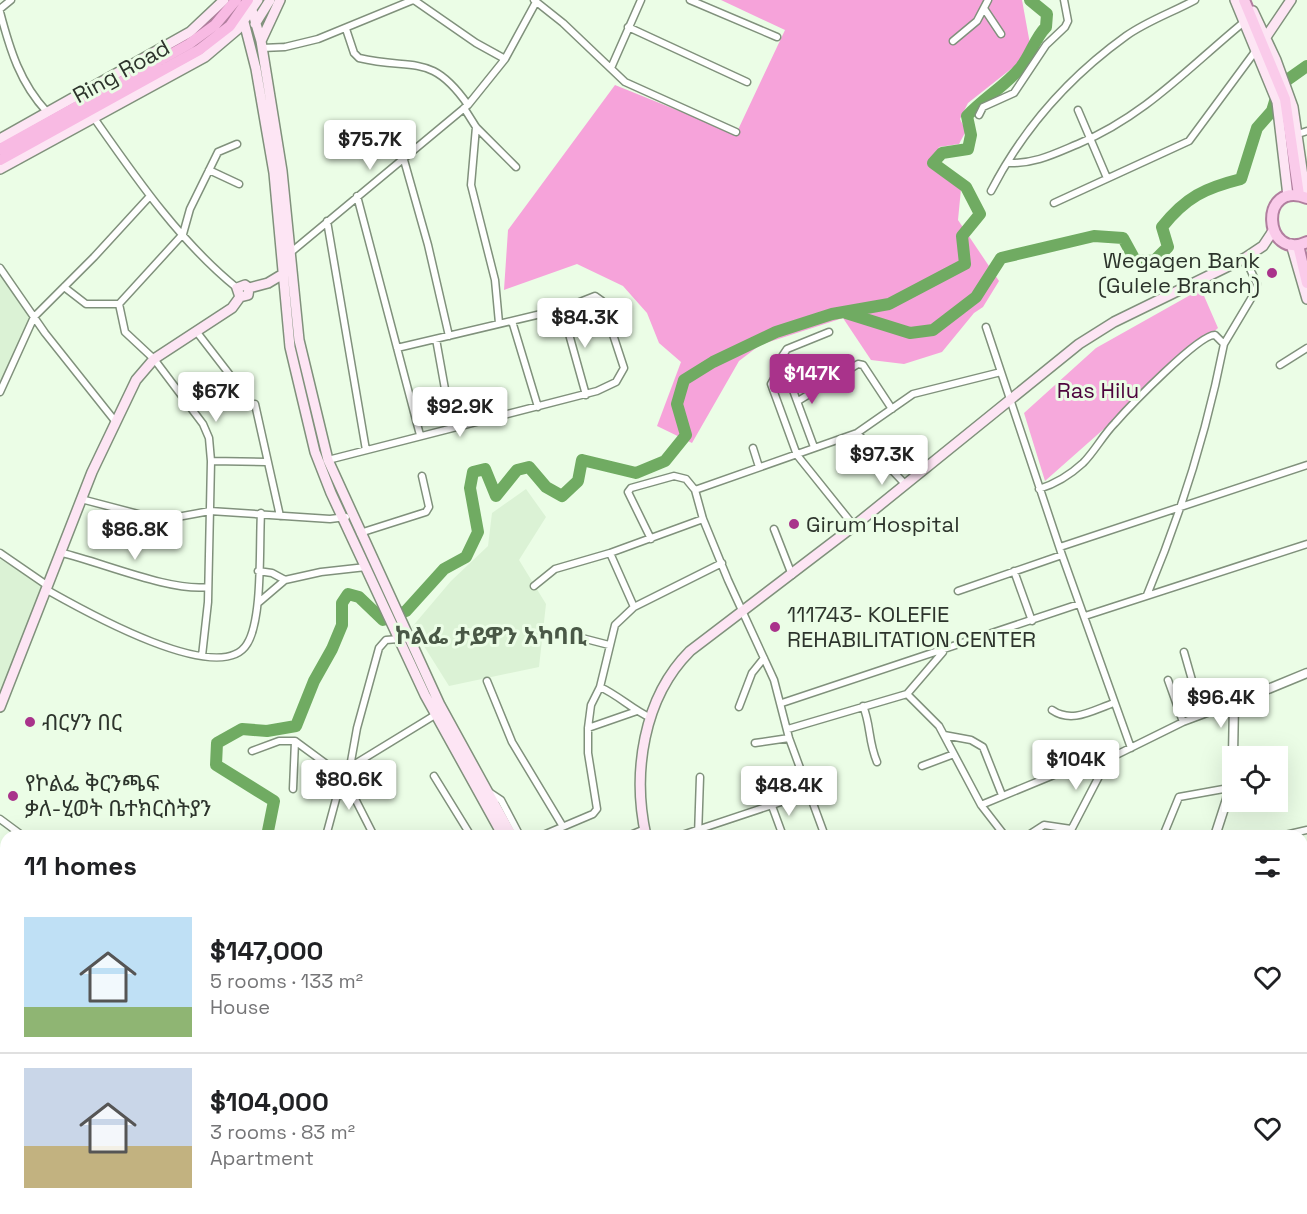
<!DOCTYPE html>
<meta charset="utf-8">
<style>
body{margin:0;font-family:"Space Grotesk","Noto Sans Ethiopic",sans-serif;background:#f2f2f2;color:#202124;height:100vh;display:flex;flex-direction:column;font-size:22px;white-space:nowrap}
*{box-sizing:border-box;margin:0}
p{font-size:20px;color:#757577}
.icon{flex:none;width:33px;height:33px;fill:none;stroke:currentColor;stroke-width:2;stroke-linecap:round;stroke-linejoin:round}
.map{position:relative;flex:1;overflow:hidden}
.sheet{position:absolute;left:0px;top:830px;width:1308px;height:386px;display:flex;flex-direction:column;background:#fff;border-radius:18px 18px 0 0;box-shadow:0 6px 24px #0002}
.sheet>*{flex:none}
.fabs{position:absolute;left:1222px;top:746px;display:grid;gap:12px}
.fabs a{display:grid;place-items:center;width:66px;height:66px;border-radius:0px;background:#fff;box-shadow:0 6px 24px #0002;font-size:30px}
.price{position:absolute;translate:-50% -51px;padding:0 14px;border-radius:6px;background:#fff;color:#222;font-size:20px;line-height:39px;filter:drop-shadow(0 2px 3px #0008)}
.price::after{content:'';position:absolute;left:50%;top:36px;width:18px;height:14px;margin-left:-9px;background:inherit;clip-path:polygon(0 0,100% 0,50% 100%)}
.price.on{background:#a9338b;color:#fff}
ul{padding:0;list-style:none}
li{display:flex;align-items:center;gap:18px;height:150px;padding:0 24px}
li+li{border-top:2px solid #e0e0e0}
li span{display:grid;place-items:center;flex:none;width:168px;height:120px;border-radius:0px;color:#555}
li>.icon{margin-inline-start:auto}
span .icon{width:72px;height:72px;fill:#fffc;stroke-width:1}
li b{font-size:26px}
h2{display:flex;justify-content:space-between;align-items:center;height:72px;padding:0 24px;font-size:26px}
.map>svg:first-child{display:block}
</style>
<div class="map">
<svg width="1307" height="1214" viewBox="0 0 1307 1214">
<rect width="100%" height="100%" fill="#ebfde6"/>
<path fill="#dbf2d5" d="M0 276 31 316 0 382Z
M526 489 546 517 519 560 546 604 539 667 449 686 412 627 451 581 488 546 492 513Z
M0 559 44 585 0 698Z"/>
<path fill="#f6a9dc" d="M1201 289 1218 328 1045 481 1024 413 1096 348Z
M800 1209H919L916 1214H802Z"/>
<path fill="#f6a3da" d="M721 0H1022L1030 44 1016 65 968 103 960 119 966 131 959 144 939 147 932 166 961 189 958 220 999 281 983 307 974 313 942 352 904 364 871 360 843 318 760 345 739 361 692 443 657 426 681 362 659 343 647 313 623 286 577 264 504 290 508 230 615 85 736 134 785 30Z"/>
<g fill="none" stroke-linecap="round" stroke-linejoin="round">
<path stroke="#70ab62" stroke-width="12" d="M846 313 910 333 933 330 976 297 1001 258 1094 236 1123 238 1135 260 1154 261 1168 247 1162 227C1186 197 1205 188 1241 179L1257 128 1272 111 1280 85 1307 66
M267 836 274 801 216 765 217 743 242 729 267 731 296 726 314 681 332 649 342 625V603L348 594 359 597 383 620 406 611 444 569 466 557 478 532 470 488 473 472 485 469 496 496 517 470 529 467 546 487 562 496 578 481 582 460 636 473 665 461 686 435 677 404 684 380 713 362 776 332 832 314 889 304 965 264 962 236 980 214 966 187 933 163 942 153 968 149 971 135 967 116C984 98 1005 86 1021 67 1031 54 1035 38 1046 27L1047 14 1030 0
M0 1036 6 1033"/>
<defs>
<path id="minor" d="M414 0 476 43 505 59
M534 0 563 23 625 82 736 132
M690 0 777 37
M0 9 11 0
M985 10 1001 34
M0 12C10 50 20 83 47 112
M628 27 747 82
M346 29 354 53 359 58C414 71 431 52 468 105
M953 41 977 21 988 0
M262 48 285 47 318 39 413 0
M611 68 641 0
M464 108 476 127 516 167
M1078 110 1107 178
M979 115 983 107 1014 93 1046 45 1065 27 1068 21 1064 0
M94 118C136 178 180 242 237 288
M476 127 471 185 495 280 499 323
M1298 134 1307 131
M404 160 428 245 449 336
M1008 163C1035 164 1054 154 1078 144 1145 116 1189 67 1244 22
M209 170 239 184
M991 191C1023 129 1069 77 1126 36 1147 21 1173 12 1195 0
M357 196 420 435
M1054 203 1189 141 1257 49
M327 221 366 450
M290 253 468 105 505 59 536 2
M0 268 45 333 115 421
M64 287 86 304H119L183 234 190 209 218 152 237 144
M119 304 125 332 154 359 203 424 209 438 211 461 208 602 202 656
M562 309 586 395
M512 321 538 407
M986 327 1062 555 1131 748
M196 331 240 388
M436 339 452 428
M1224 344 1255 292 1257 284 1245 258
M1280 365 1307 348
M786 373 775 377 771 384 797 455 854 526
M0 392 34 317 94 257 150 196
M798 401 858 364 863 365 892 409
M255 404 280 516
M857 433 905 484
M814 447 781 358 787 349 829 332
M753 448 759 467
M328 460 597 391 616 382 624 368 602 301 595 296 562 309 397 348
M211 461 266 462
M1039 489C1055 484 1070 475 1083 463 1095 451 1103 435 1115 423 1129 407 1199 334 1215 335L1224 344C1207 431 1181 514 1147 595
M695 490 857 433 913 394 1001 372
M81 499 161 520 210 511 330 519 346 517
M774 529 792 575
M360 533 426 512 429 507 422 476
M651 539 628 492 631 488 674 476 686 479 695 490 703 519 728 580 774 680 789 738 825 836
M1060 547 1307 465
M0 553 48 586
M62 553C101 562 171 592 208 587
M610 553 634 607
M258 571 272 573 285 580
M1014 571 1032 621
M534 586 555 569 610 553 703 519
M47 590C79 608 220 689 247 644 263 619 259 546 261 513
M958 591 1062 555
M258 603 285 580 321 572 366 567
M1085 616 1307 544
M582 638 609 645
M1184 652 1202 715
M1168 680 1183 722
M487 681 512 742 562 825
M600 687C618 695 633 710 651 718
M907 694 939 726 981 805 1005 836
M782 703 1079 604
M863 706C871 725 868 741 877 762
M739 707 752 673 764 658
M1052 710C1072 724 1093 710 1114 703
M588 728 637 711
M788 729 907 694 943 652
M944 735 971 740 983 747 1002 795
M755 743 789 738
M252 751 279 741H295L344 777 374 836
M922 766 954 754
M350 767 435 715
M434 776 471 836
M293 789 295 741
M489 792 501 800 520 836
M981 805 1073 767 1108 759 1183 722 1234 703
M772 806 783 836
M0 819 23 836
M326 836 336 799 350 767 357 728 379 648 386 640 411 638
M541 836 593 814 597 809 588 753V728L591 705 600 687 615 625 634 607 722 563
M628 836 645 829
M679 836 808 793
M698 836 700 777
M1027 836 1044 825 1071 829
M1068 836 1108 759
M1163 836 1179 797 1229 788
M1281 836 1307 830
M0 886 6 890
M1302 904 1307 902
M1302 970H1307
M0 987 6 982
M1302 1037 1307 1036
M0 1078 6 1075
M1302 1111 1307 1110
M0 1188 6 1187
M37 1209 42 1214
M189 1209 191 1214
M362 1209 367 1214
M505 1209 507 1214
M567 1209 568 1214
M725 1209 731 1212
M768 1209 776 1214
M1172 1209 1175 1214
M1016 1213 1022 1214
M65 1214 87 1212
M250 1214 253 1209
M941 1214 942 1209
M1077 1214V1209"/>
<path id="tertiary" d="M1233 756 1234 703 1307 673
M1215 836 1227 799 1233 759
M1101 1214 1104 1209"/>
<path id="secondary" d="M1235 0 1277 102 1288 196
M252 10 261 41 282 171 299 340 328 460 440 705 512 836
M1253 11 1276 60 1293 107 1306 197
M244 22 256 69 274 173 290 347 315 452 331 493 425 695 503 836
M255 24 270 0
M1264 40 1291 0
M261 41 280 0
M0 139 190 32 224 0
M0 169 205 57 238 29 258 0
M1291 244 1307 299
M249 288 268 283 288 271
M0 707 92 472 136 380 154 359 232 308 240 297 248 295 249 288 245 285 237 288 240 297
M646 836C632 773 643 698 690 651L854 526 1079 344 1114 322 1245 258 1263 246 1273 231
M402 1214 408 1209"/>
<path id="primary" d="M1244 0 1285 99 1299 195
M1307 198C1258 179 1263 262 1307 242
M1298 245 1307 283"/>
<path id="trunk" d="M0 149 189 44 215 25 236 0
M0 160 199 50 230 26 248 0"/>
</defs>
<use href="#minor" stroke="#80917c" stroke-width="9"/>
<use href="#tertiary" stroke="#80917c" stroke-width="11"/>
<use href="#secondary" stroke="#80917c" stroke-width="12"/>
<use href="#primary" stroke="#b07f9e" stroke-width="14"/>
<use href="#trunk" stroke="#b07f9e" stroke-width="14"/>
<use href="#minor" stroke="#fff" stroke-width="6"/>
<use href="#tertiary" stroke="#fff" stroke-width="8"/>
<use href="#secondary" stroke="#fde5f4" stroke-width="9"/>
<use href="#primary" stroke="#facbea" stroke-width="10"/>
<use href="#trunk" stroke="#f8bae3" stroke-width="10"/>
</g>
<g fill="#a9338b" stroke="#ebfde6" stroke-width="2">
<circle cx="1272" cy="273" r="6"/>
<circle cx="794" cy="524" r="6"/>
<circle cx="775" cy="627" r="6"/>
<circle cx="30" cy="722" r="6"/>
<circle cx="13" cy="796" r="6"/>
</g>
<g text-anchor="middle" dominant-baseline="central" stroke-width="6" stroke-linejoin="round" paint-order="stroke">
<g font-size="22" fill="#2d342c" stroke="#ebfde6">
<text transform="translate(121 71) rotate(-29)">Ring Road</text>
</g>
<g font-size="22" fill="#2d342c" stroke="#ebfde6" text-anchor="start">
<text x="1260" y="260" text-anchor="end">Wegagen Bank<tspan x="1260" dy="25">(Gulele Branch)</tspan></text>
<text x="806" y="524">Girum Hospital</text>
<text x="787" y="614">111743- KOLEFIE<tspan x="787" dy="25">REHABILITATION CENTER</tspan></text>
<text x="42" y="722">ብርሃን በር</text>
<text x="25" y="783">የኮልፌ ቅርንጫፍ<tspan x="25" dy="25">ቃለ-ሂወት ቤተክርስትያን</tspan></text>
</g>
<g font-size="22" fill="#4d033c" stroke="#ebfde6">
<text x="1098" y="390">Ras Hilu</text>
</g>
<g font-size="24" font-weight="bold" fill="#495846" stroke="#ebfde6">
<text x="491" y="635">ኮልፌ ታይዋን አካባቢ</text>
</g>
</g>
</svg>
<div class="fabs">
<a><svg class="icon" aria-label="locate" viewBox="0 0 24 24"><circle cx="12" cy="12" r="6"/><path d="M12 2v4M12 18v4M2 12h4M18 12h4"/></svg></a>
</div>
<b class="price" style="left:370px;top:171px">$75.7K</b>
<b class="price" style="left:585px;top:349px">$84.3K</b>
<b class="price on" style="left:812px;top:405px">$147K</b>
<b class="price" style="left:216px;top:423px">$67K</b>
<b class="price" style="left:460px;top:438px">$92.9K</b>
<b class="price" style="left:882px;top:486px">$97.3K</b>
<b class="price" style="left:135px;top:561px">$86.8K</b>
<b class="price" style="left:1221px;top:729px">$96.4K</b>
<b class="price" style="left:1076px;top:791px">$104K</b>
<b class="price" style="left:349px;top:811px">$80.6K</b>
<b class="price" style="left:789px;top:817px">$48.4K</b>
<section class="sheet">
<h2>11 homes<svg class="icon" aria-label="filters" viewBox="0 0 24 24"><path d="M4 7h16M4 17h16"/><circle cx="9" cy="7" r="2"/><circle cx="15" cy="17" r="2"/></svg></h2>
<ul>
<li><span style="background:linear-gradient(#bfe0f5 75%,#8fb573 0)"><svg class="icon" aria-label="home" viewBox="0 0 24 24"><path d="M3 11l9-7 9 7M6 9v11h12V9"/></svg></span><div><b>$147,000</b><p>5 rooms · 133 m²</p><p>House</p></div><svg class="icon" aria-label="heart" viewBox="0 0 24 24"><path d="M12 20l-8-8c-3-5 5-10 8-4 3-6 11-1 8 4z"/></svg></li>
<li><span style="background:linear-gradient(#c9d6e8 65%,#c2b280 0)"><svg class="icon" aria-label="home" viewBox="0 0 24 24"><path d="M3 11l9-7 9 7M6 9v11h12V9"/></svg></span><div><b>$104,000</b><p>3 rooms · 83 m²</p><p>Apartment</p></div><svg class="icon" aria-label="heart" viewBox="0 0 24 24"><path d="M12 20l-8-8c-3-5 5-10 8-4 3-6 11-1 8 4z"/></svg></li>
</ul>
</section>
</div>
